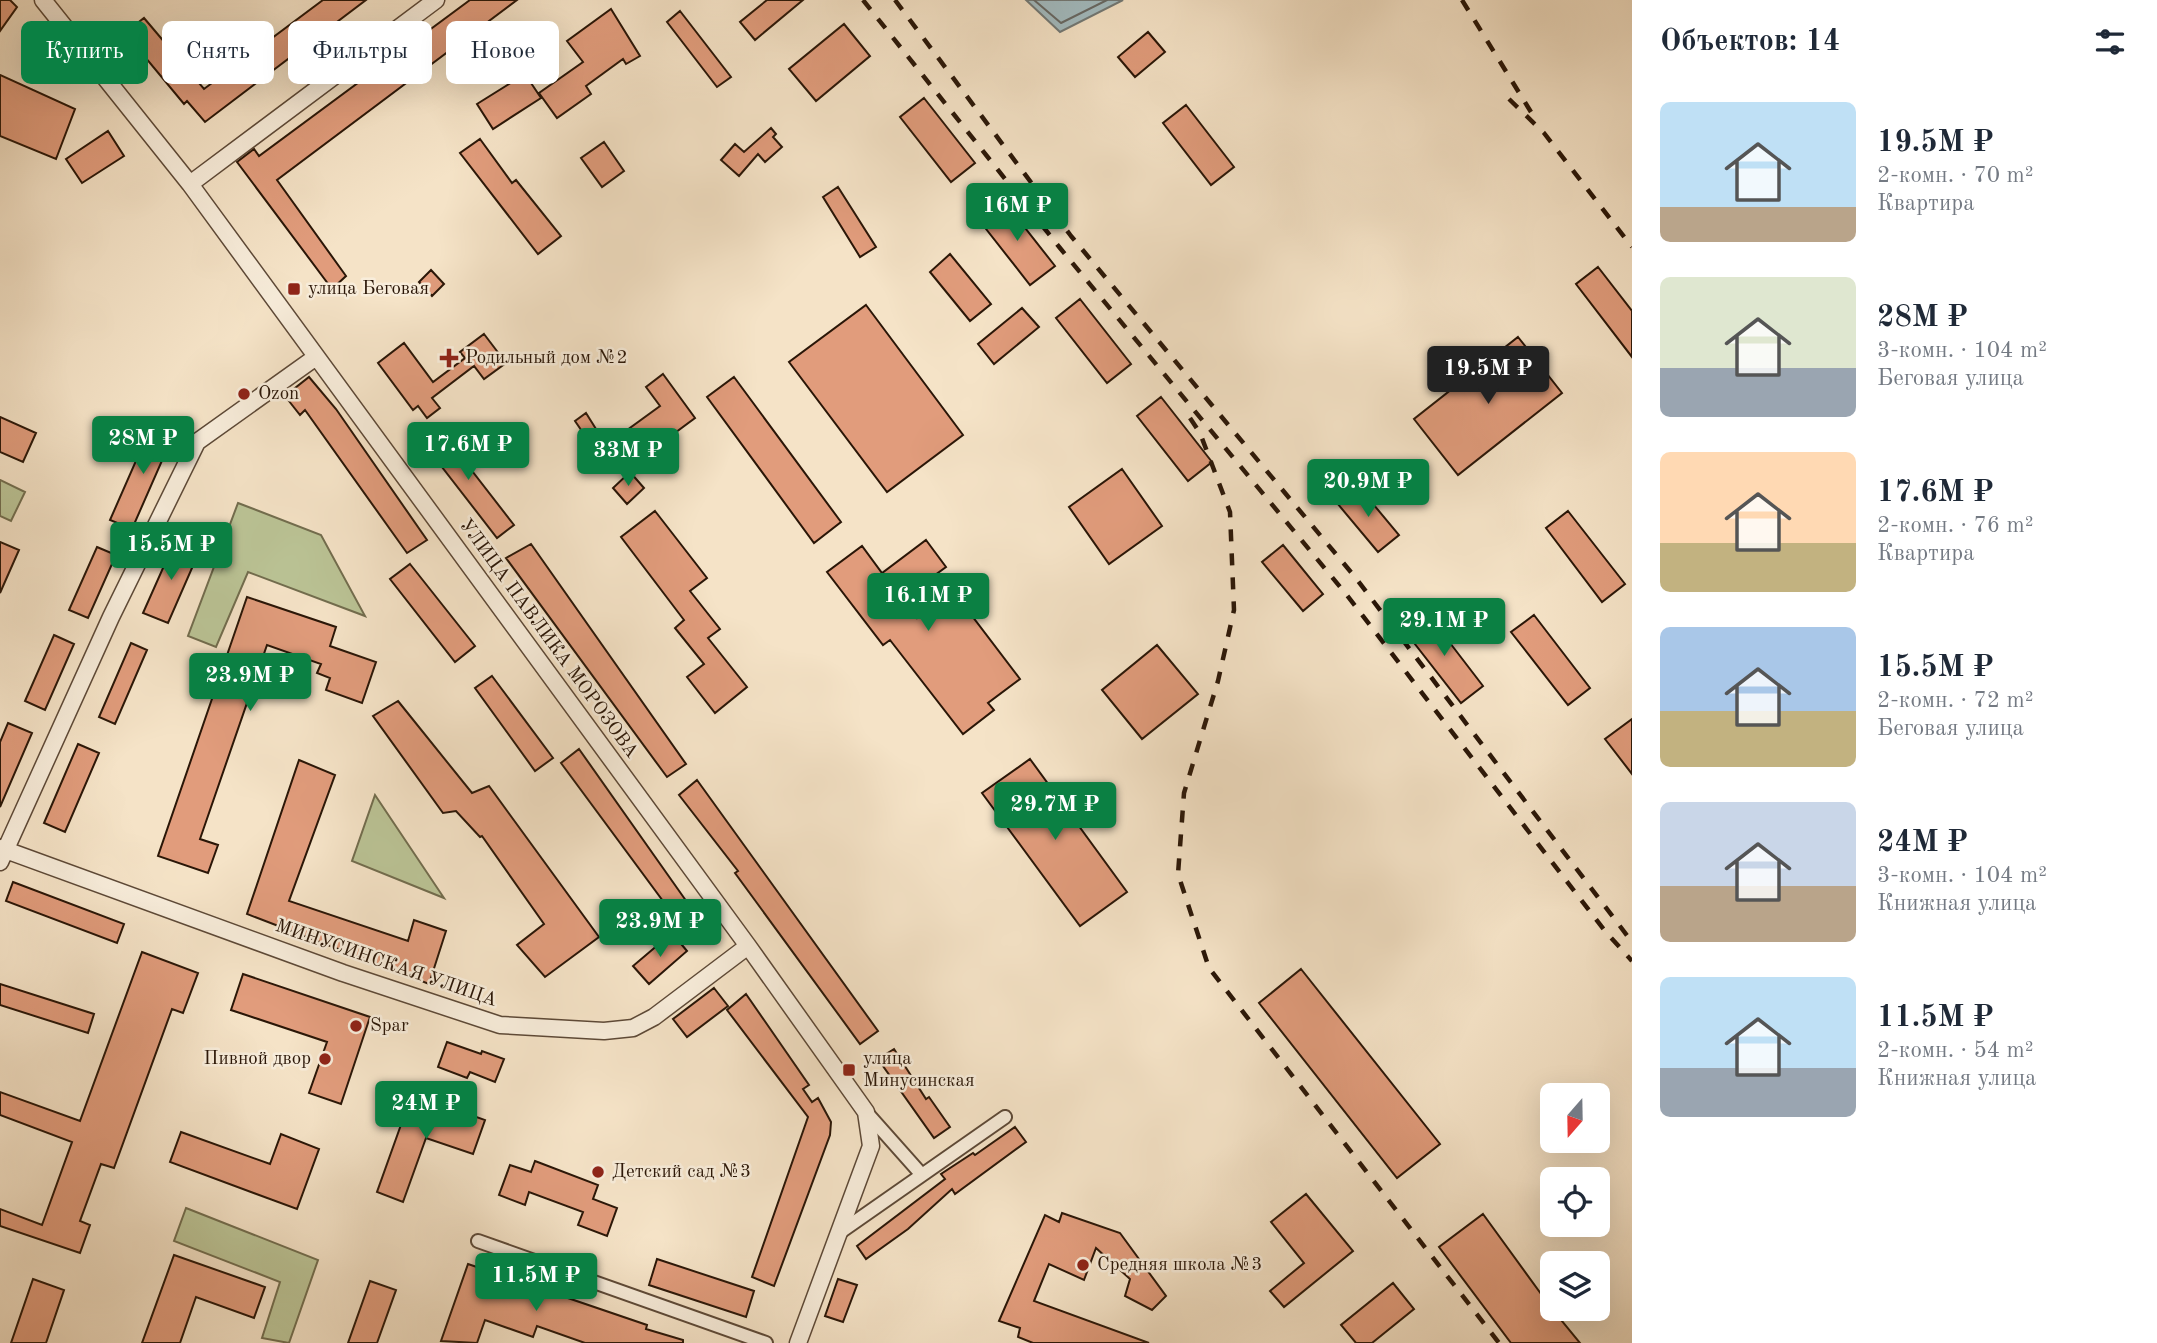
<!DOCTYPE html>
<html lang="ru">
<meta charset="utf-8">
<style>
body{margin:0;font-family:"Old Standard TT",serif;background:#f2f2f3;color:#1f2937;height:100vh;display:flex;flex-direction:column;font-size:26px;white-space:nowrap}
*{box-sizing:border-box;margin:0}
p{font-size:23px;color:#747a83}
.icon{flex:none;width:38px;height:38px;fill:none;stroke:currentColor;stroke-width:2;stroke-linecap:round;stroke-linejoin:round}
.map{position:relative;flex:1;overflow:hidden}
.side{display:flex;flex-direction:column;background:#fff;width:525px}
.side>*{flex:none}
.banner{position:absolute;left:21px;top:21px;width:665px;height:63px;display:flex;gap:14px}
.needle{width:46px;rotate:200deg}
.buttons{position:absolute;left:1540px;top:1083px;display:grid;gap:14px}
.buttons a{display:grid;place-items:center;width:70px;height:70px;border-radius:10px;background:#fff;box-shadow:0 7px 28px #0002;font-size:35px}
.price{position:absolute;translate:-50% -60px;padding:0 16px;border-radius:7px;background:#0b8043;color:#fff;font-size:23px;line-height:46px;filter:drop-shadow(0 2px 4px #0008)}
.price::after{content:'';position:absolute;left:50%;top:42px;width:21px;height:16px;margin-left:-10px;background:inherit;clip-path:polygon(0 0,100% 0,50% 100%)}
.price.on{background:#222;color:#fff}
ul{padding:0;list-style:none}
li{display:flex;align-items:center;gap:21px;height:175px;padding:0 28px}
li span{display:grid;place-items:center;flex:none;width:196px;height:140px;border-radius:10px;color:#555}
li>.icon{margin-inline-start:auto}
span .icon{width:84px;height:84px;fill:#fffc;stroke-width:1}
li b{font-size:30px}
h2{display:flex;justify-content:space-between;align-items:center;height:84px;padding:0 28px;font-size:30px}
.chip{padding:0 24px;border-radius:10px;background:#fff;box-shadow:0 7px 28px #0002;font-size:24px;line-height:63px}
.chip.on{background:#0b8043;color:#fff}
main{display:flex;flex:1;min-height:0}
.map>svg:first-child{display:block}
</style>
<main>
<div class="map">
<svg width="1632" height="1343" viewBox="0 0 1632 1343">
<rect width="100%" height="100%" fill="#f5e3c7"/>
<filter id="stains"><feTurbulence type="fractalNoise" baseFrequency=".00286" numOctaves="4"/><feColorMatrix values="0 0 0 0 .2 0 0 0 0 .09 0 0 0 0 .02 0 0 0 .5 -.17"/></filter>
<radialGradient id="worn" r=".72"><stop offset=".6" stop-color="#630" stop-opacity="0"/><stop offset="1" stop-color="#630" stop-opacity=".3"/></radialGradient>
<path fill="#bbc496" stroke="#726d4e" stroke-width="2" d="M0 480 25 492 11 521 0 516Z
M238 503 321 535 365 616 248 572 216 647 188 636Z
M375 795 444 898 352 861Z
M186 1208 318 1260 289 1343 262 1338 280 1282 174 1241Z"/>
<path fill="#a2bbc0" stroke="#727976" stroke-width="2" d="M1026 0H1123L1060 32Z"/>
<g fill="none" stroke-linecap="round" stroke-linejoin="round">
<path stroke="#666864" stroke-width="2" d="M1034 0 1061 23 1107 0"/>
</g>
<path fill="#e19c7c" stroke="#2a1607" stroke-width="2" d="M0 0H10L17 7 0 31Z
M323 0H366L205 122 187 101 184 104 125 33 144 18 204 89Z
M470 0H517L277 180 346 276 332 289 237 162 254 149 259 156Z
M767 0H803L755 40 740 22Z
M611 9 640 56 626 64 623 59 586 86 591 94 557 118 539 93 583 62 567 41Z
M680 11 731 77 717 87 667 22Z
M844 24 870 56 816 101 789 69Z
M1148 32 1165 52 1135 77 1118 57Z
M525 74 541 98 493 129 477 104Z
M0 75 75 109 56 159 0 136Z
M924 98 975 163 951 182 900 117Z
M1186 105 1234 167 1211 185 1163 123Z
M771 128 776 134 773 137 782 147 765 162 758 154 739 176 721 160 735 144 744 152Z
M108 131 124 156 82 183 66 159Z
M480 139 512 183 516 180 561 236 538 254 460 153Z
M604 142 624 171 602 187 581 158Z
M838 187 876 247 860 257 823 197Z
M1004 201 1055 266 1030 285 979 220Z
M950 254 991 304 970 321 930 272Z
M1598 267 1632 311V357L1576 284Z
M431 270 444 284 432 296 419 282Z
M1080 299 1131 364 1107 383 1056 318Z
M866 305 963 435 887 492 789 362Z
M1022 308 1039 327 994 364 978 344Z
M484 334 506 363 484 379 474 366 432 398 440 408 427 418 418 406 413 410 378 363 404 343 433 382 465 358 460 352Z
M1518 337 1562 393 1458 475 1414 419Z
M663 374 695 418 641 458 623 433 660 406 646 387Z
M309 377 336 409 427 540 407 553 305 410 300 415 285 396Z
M734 377 841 522 814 543 707 397Z
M1161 397 1212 462 1188 481 1137 416Z
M586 413 596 429 586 437 575 421Z
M0 417 36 433 23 462 0 452Z
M153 422 175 431 132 529 110 520Z
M438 427 514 525 497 538 421 440Z
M1122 469 1162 526 1109 564 1069 507Z
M630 472 644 488 627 504 613 488Z
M1358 486 1399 535 1378 552 1337 503Z
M655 511 707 578 690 591 720 629 708 638 747 687 715 713 687 677 704 664 675 628 684 620 621 537Z
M1568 511 1625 584 1602 602 1546 528Z
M926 540 946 567 902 599 917 618 953 591 1020 679 988 703 994 710 963 734 890 640 883 645 827 572 862 546 882 573Z
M175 541 199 552 168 623 143 613Z
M0 542 19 550 0 593Z
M531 544 686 764 667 777 506 558Z
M1283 545 1323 594 1303 611 1262 562Z
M97 547 116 555 88 618 69 610Z
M410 564 475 646 455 662 390 579Z
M247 597 336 627 330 646 376 662 362 703 326 690 330 678 317 673 321 664 267 645 200 839 218 845 208 873 158 856Z
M1427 613 1483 686 1461 703 1404 630Z
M1534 615 1590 688 1568 705 1511 632Z
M54 635 74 644 45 710 25 701Z
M131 643 147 650 115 724 99 717Z
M1157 645 1198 694 1142 739 1102 690Z
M492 676 553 758 535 771 475 688Z
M398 701 472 793 489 786 599 937 545 977 517 945 544 924 482 836 480 837 456 811 443 813 373 716Z
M1632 719V774L1605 739Z
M8 723 32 733 0 807V742Z
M78 744 99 753 65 832 44 823Z
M579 749 694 912 680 924 561 763Z
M1030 759 1127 892 1080 926 982 793Z
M299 760 335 775 289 901 408 941 414 920 446 931 429 984 247 914Z
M697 780 878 1031 860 1044 735 873 738 871 679 795Z
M13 882 124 924 117 943 6 901Z
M672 933 687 951 649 984 633 966Z
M142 952 198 973 183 1013 172 1009 114 1168 101 1164 80 1221 90 1225 80 1253 0 1226V1209L42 1225 72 1142 0 1115V1092L80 1121Z
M1301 969 1440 1144 1397 1178 1259 1003Z
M243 974 370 1017 341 1104 309 1093 327 1042 231 1010Z
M0 984 94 1014 88 1033 0 1005Z
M714 988 728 1006 687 1037 673 1019Z
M746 994 809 1085 803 1089 812 1102 818 1098 831 1122 830 1135 774 1286 752 1277 808 1117 727 1010Z
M447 1042 481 1054 482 1051 504 1059 495 1082 470 1072 467 1078 438 1067Z
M894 1049 926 1099 929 1097 950 1127 934 1138 878 1059Z
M412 1094 485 1120 473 1154 426 1138 403 1202 377 1192Z
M1015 1127 1026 1142 955 1194 952 1189 908 1229 866 1259 857 1246 945 1179 941 1174 973 1153 975 1155Z
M181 1132 270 1164 281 1134 319 1149 297 1209 170 1162Z
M535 1161 598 1185 593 1199 617 1208 607 1236 578 1225 583 1212 529 1192 525 1205 499 1195 510 1165 531 1172Z
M1306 1194 1353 1251 1284 1307 1270 1291 1304 1263 1271 1222Z
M1062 1213 1120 1233 1166 1296 1152 1310 1125 1296 1130 1279 1096 1248 1084 1280 1049 1264 1034 1301 1149 1343H1033L1018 1337 1020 1328 999 1321 1045 1215 1059 1222Z
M1483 1214 1552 1309 1580 1343H1511L1439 1247Z
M174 1255 265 1287 254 1318 196 1297 180 1343H142Z
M657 1259 754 1291 746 1317 649 1285Z
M468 1264 647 1325 646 1329 683 1340V1343H585L537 1326 533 1337 485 1320 477 1343 441 1341Z
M33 1279 64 1290 46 1343H11Z
M838 1279 857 1285 843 1322 825 1316Z
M370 1281 396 1290 377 1343H348Z
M1393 1283 1414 1309 1372 1343H1356L1341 1325Z"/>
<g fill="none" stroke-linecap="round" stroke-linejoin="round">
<defs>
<path id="minor" d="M866 1112 922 1175
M839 1233 1005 1117
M478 1241 766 1343"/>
<path id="tertiary" d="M43 0 190 184 748 946 866 1112 871 1146 798 1343
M190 184 436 0
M0 848 343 973 500 1025 604 1031 633 1028 654 1017 748 946
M0 862 111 617 197 442 316 357"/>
</defs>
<use href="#minor" stroke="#5d4937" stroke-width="16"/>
<use href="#tertiary" stroke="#5d4937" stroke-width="19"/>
<use href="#minor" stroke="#f8eddb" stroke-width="12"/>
<use href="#tertiary" stroke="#f8eddb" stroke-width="16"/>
<path stroke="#2a1607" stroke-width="4.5" stroke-dasharray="12 12" stroke-linecap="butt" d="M863 0 1060 248 1346 594 1605 931 1632 961
M895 0 1071 236 1355 577 1632 942
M1462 0 1531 112
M1509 99 1544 133 1632 247
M1190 418 1200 433 1230 512 1234 610 1218 681 1184 793 1178 874 1209 968 1499 1343"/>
</g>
<g fill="#8f2418" stroke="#f8eddb" stroke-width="2.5">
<rect x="287" y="282" width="14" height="14" rx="3.5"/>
<path d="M445.5 347.5h7v7h7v7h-7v7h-7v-7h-7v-7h7z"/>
<circle cx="244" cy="394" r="7"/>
<circle cx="356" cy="1026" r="7"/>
<circle cx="325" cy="1059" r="7"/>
<rect x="842" y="1063" width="14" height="14" rx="3.5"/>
<circle cx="598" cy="1172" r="7"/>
<circle cx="1083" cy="1265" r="7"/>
</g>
<g text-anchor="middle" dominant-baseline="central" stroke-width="5" stroke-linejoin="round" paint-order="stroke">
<g font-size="19" fill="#2a1607" stroke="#f8eddb" text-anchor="start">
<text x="308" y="289">улица Беговая</text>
<text x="465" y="358">Родильный дом №2</text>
<text x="258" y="394">Ozon</text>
<text x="370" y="1026">Spar</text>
<text x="311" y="1059" text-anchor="end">Пивной двор</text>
<text x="863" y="1059">улица<tspan x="863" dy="22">Минусинская</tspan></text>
<text x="612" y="1172">Детский сад №3</text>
<text x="1097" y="1265">Средняя школа №3</text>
</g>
<g font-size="19" fill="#2a1607" stroke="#f8eddb">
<text transform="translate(548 639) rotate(54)">УЛИЦА ПАВЛИКА МОРОЗОВА</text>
<text transform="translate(386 964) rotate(19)">МИНУСИНСКАЯ УЛИЦА</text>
</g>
</g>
<rect width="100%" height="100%" filter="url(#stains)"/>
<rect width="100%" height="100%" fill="url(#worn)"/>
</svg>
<div class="buttons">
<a><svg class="needle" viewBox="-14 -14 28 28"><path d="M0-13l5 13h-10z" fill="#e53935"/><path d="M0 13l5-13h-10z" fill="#747a83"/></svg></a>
<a><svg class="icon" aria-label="locate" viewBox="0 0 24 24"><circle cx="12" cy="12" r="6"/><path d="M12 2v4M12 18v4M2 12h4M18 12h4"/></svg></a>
<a><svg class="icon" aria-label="layers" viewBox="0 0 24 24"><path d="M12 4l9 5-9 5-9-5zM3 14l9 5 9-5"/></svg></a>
</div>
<b class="price" style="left:1017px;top:243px">16M ₽</b>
<b class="price on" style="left:1488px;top:406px">19.5M ₽</b>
<b class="price" style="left:143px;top:476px">28M ₽</b>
<b class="price" style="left:468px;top:482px">17.6M ₽</b>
<b class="price" style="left:628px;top:488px">33M ₽</b>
<b class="price" style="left:1368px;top:519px">20.9M ₽</b>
<b class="price" style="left:171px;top:582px">15.5M ₽</b>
<b class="price" style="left:928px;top:633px">16.1M ₽</b>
<b class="price" style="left:1444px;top:658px">29.1M ₽</b>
<b class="price" style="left:250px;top:713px">23.9M ₽</b>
<b class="price" style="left:1055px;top:842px">29.7M ₽</b>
<b class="price" style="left:660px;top:959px">23.9M ₽</b>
<b class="price" style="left:426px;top:1141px">24M ₽</b>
<b class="price" style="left:536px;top:1313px">11.5M ₽</b>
<div class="banner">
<a class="chip on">Купить</a>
<a class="chip">Снять</a>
<a class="chip">Фильтры</a>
<a class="chip">Новое</a>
</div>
</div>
<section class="side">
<h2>Объектов: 14<svg class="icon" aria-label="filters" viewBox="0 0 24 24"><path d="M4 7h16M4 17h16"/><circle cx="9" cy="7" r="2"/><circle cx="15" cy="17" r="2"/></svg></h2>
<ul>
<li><span style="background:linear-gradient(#bfe0f5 75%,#b9a48a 0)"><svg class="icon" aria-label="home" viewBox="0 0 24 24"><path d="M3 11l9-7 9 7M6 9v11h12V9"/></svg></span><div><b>19.5M ₽</b><p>2-комн. · 70 m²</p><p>Квартира</p></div></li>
<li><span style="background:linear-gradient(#dfe7d0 65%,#9aa5b1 0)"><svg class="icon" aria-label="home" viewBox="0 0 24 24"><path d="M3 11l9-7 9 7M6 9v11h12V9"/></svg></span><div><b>28M ₽</b><p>3-комн. · 104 m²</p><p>Беговая улица</p></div></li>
<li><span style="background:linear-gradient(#ffd9b3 65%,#c2b280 0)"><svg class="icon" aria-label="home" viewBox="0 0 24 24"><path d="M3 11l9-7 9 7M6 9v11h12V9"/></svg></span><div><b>17.6M ₽</b><p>2-комн. · 76 m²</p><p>Квартира</p></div></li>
<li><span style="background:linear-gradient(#a9c7e8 60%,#c2b280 0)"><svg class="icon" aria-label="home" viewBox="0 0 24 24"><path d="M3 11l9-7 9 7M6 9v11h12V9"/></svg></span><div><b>15.5M ₽</b><p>2-комн. · 72 m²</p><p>Беговая улица</p></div></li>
<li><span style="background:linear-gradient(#c9d6e8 60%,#b9a48a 0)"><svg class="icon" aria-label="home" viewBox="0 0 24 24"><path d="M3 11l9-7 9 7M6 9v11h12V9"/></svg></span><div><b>24M ₽</b><p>3-комн. · 104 m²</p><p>Книжная улица</p></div></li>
<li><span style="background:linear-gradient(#bfe0f5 65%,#9aa5b1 0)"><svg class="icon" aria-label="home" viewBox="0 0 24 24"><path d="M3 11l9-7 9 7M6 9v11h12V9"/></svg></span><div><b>11.5M ₽</b><p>2-комн. · 54 m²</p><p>Книжная улица</p></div></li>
</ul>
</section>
</main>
